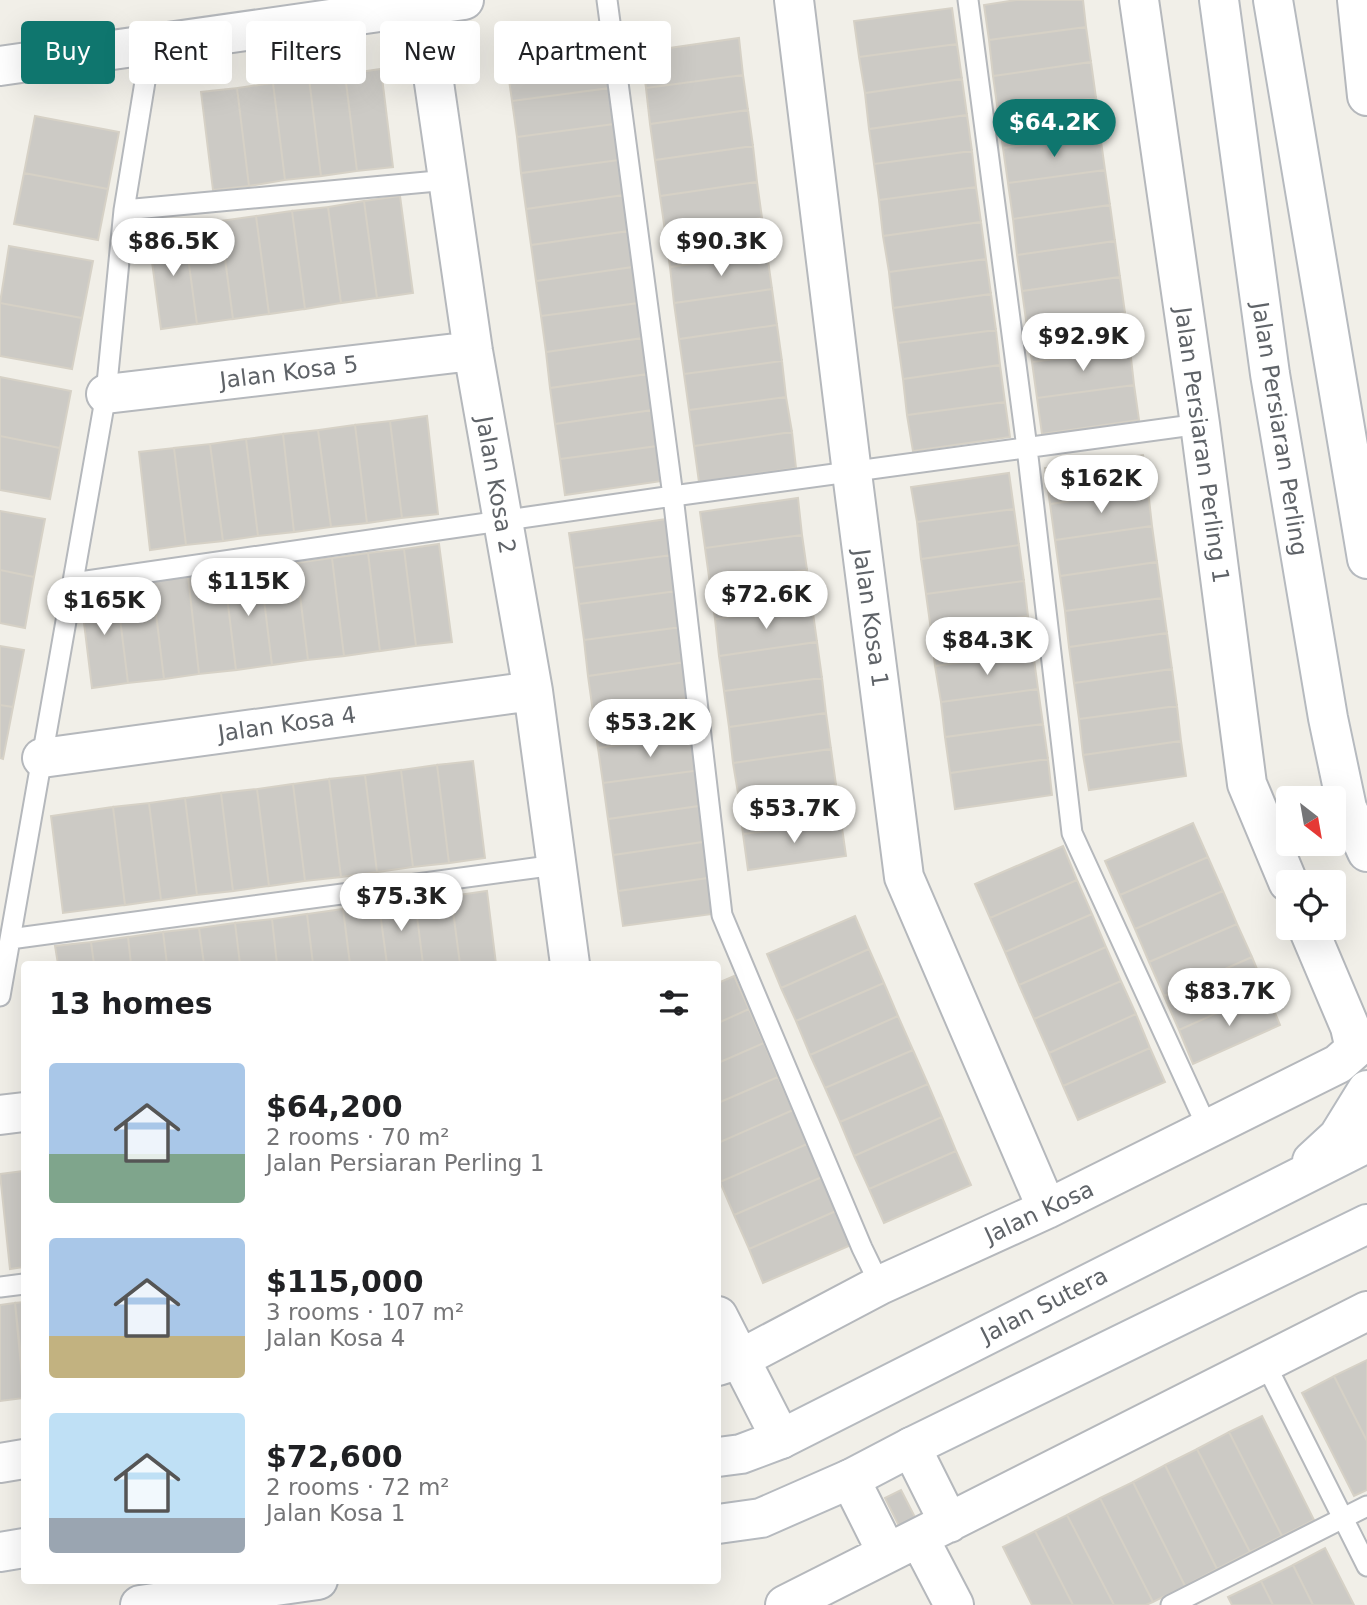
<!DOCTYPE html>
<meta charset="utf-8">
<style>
body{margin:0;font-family:"DejaVu Sans",sans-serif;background:#f2f2f2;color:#202124;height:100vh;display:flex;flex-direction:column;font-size:26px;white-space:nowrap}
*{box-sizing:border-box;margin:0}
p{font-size:23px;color:#757577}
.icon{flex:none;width:38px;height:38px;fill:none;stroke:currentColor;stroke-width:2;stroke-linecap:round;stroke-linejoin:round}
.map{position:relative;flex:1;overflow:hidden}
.side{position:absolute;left:21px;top:961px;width:700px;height:623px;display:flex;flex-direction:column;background:#fff;border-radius:7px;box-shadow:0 7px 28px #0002}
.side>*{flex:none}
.hud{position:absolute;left:21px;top:21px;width:700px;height:63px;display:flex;gap:14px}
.needle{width:46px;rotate:149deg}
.fabs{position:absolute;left:1276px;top:786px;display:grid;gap:14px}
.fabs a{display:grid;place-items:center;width:70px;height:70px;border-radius:7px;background:#fff;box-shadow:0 7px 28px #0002;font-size:35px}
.price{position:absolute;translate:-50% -60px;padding:0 16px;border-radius:24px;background:#fff;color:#222;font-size:23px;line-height:46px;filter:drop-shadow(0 2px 4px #0008)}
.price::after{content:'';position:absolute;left:50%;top:42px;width:21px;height:16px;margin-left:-10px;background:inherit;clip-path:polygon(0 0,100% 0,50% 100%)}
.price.on{background:#0f766e;color:#fff}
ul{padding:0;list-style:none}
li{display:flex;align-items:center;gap:21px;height:175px;padding:0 28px}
li span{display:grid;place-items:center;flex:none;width:196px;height:140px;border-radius:7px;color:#555}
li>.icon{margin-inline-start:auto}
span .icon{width:84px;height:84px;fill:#fffc;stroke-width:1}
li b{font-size:30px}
h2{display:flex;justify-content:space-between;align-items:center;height:84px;padding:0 28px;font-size:30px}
.chip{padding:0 24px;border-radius:7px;background:#fff;box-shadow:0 7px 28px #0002;font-size:24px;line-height:63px}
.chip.on{background:#0f766e;color:#fff}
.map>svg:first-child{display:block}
</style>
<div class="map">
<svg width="1367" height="1605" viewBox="0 0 1367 1605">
<rect width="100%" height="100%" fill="#f1efe8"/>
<path fill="#cccac5" stroke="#d6d1c6" stroke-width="2" d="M1016 0H1083L1086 27 989 40 984 5Z
M952 8 957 44 859 57 854 21Z
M1086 27 1091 62 993 76 989 40Z
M739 38 743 75 646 88 641 52Z
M957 44 962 79 865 93 859 57Z
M604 52 610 88 512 101 507 66Z
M1091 62 1096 98 998 112 993 76Z
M381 69 393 167 357 171 345 74Z
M345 74 357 171 321 176 309 78Z
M743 75 748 110 650 124 646 88Z
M309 78 321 176 285 180 273 83Z
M962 79 967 115 869 129 865 93Z
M273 83 285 180 249 186 237 88Z
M237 88 249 186 213 190 201 92Z
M610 88 614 124 517 137 512 101Z
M1096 98 1100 134 1003 148 998 112Z
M748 110 753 146 655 160 650 124Z
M967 115 972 151 874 164 869 129Z
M35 116 119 132 108 189 24 173Z
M614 124 619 160 521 173 517 137Z
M1100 134 1105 170 1008 183 1003 148Z
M753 146 757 182 660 196 655 160Z
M972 151 976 187 879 200 874 164Z
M619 160 624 195 526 209 521 173Z
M1105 170 1110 205 1013 219 1008 183Z
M24 173 108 189 98 240 14 224Z
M757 182 762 218 665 231 660 196Z
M976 187 981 222 883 236 879 200Z
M624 195 629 231 531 245 526 209Z
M400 196 413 293 377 298 364 201Z
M364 201 377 298 341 303 328 207Z
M1110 205 1115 241 1017 255 1013 219Z
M328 207 341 303 305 309 292 211Z
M292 211 305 309 269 314 256 216Z
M256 216 269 314 233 319 220 221Z
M762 218 767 253 670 267 665 231Z
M220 221 233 319 197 324 184 227Z
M981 222 986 259 889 272 883 236Z
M184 227 197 324 161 329 148 232Z
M629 231 633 267 536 281 531 245Z
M1115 241 1120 277 1022 291 1017 255Z
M9 246 93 261 82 318 0 303Z
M767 253 772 289 674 303 670 267Z
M986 259 991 294 893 308 889 272Z
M633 267 639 303 541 316 536 281Z
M1120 277 1125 313 1027 327 1022 291Z
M772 289 777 325 679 339 674 303Z
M991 294 996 330 898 343 893 308Z
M0 303 82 318 72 369 0 356Z
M639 303 643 338 546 352 541 316Z
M1125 313 1130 349 1032 362 1027 327Z
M777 325 782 361 684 374 679 339Z
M996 330 1000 365 903 379 898 343Z
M643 338 648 374 550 388 546 352Z
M1130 349 1134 385 1037 398 1032 362Z
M782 361 786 397 689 410 684 374Z
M1000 365 1005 402 907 415 903 379Z
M648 374 653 410 555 424 550 388Z
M0 377 71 391 60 448 0 436Z
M1134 385 1139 420 1042 434 1037 398Z
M786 397 792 432 694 446 689 410Z
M1005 402 1010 437 913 451 907 415Z
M653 410 658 446 560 459 555 424Z
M427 416 438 514 402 518 390 421Z
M390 421 402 518 367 523 355 425Z
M355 425 367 523 331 527 318 430Z
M318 430 331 527 294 532 283 434Z
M792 432 796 468 699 482 694 446Z
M283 434 294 532 258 536 246 439Z
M0 436 60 448 50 499 0 490Z
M246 439 258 536 223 541 210 444Z
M210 444 223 541 186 545 174 448Z
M658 446 662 481 565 495 560 459Z
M174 448 186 545 150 550 139 452Z
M1143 455 1148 490 1050 504 1045 468Z
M1009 473 1014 509 917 522 911 487Z
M1148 490 1152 526 1055 540 1050 504Z
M798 498 802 535 705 548 700 512Z
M1014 509 1019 545 921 559 917 522Z
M0 511 45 519 34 577 0 570Z
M667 519 672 555 574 568 569 533Z
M1152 526 1157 562 1060 576 1055 540Z
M802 535 807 570 710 584 705 548Z
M439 544 452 642 416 646 404 549Z
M1019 545 1024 581 926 594 921 559Z
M404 549 416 646 380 651 368 553Z
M368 553 380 651 344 656 332 558Z
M672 555 677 591 579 604 574 568Z
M332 558 344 656 308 660 296 563Z
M1157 562 1162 598 1065 611 1060 576Z
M296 563 308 660 272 665 260 567Z
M260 567 272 665 236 670 224 572Z
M0 570 34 577 25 628 0 623Z
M807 570 812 606 715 619 710 584Z
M224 572 236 670 199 674 188 576Z
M188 576 199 674 164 679 152 581Z
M152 581 164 679 128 683 116 586Z
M1024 581 1028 616 931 630 926 594Z
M116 586 128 683 92 688 80 590Z
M677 591 682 627 584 640 579 604Z
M1162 598 1167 633 1069 647 1065 611Z
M812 606 817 642 719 656 715 619Z
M1028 616 1033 652 935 666 931 630Z
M682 627 686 662 588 676 584 640Z
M1167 633 1172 669 1074 683 1069 647Z
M817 642 822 678 724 691 719 656Z
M0 646 24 650 13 707 0 705Z
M1033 652 1038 689 941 702 935 666Z
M686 662 691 698 593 712 588 676Z
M1172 669 1177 706 1079 719 1074 683Z
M822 678 826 713 729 727 724 691Z
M1038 689 1043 724 945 737 941 702Z
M691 698 696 734 598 748 593 712Z
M0 705 13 707 3 759 0 758Z
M1177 706 1181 741 1083 755 1079 719Z
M826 713 831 749 733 763 729 727Z
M1043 724 1048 759 950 773 945 737Z
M696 734 701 770 603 783 598 748Z
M1181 741 1186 776 1089 790 1083 755Z
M831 749 836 785 739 799 733 763Z
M1048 759 1052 795 955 809 950 773Z
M473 761 485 858 449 863 437 765Z
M437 765 449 863 413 867 401 770Z
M401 770 413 867 377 872 365 775Z
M701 770 706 805 608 819 603 783Z
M365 775 377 872 341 877 329 779Z
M329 779 341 877 305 881 293 784Z
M293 784 305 881 269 886 257 789Z
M836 785 841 821 743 834 739 799Z
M257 789 269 886 233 891 221 793Z
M221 793 233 891 197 895 185 798Z
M185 798 197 895 161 900 149 803Z
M149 803 161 900 125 905 113 807Z
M706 805 710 841 613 855 608 819Z
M113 807 125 905 63 913 51 816Z
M841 821 846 856 748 870 743 834Z
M1193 823 1208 857 1120 895 1105 861Z
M710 841 715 877 618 891 613 855Z
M1063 846 1077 880 990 918 975 884Z
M1208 857 1223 891 1135 929 1120 895Z
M715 877 720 913 623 926 618 891Z
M1077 880 1092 914 1005 952 990 918Z
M487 891 496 964H460L451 896Z
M1223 891 1237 924 1149 962 1135 929Z
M451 896 460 964H423L415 900Z
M415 900 423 964H387L379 905Z
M379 905 387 964H350L343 909Z
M343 909 350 964H313L307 914Z
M307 914 313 964H277L272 919Z
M1092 914 1106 947 1019 985 1005 952Z
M855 916 869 949 781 988 767 954Z
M272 919 277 964H240L235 923Z
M235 923 240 964H204L199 928Z
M1237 924 1252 957 1164 996 1149 962Z
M199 928 204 964H167L163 932Z
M163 932 167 964H131L128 937Z
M128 937 131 964H94L91 942Z
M91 942 94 964H58L55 946Z
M1106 947 1121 981 1034 1019 1019 985Z
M869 949 884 983 796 1021 781 988Z
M1252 957 1266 991 1179 1030 1164 996Z
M734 976 749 1009 718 1023V983Z
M1121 981 1136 1014 1049 1053 1034 1019Z
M884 983 898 1016 810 1055 796 1021Z
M1266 991 1280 1025 1193 1064 1179 1030Z
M749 1009 764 1043 718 1063V1023Z
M1136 1014 1150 1048 1063 1086 1049 1053Z
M898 1016 913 1050 825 1088 810 1055Z
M764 1043 778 1077 718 1103V1063Z
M1150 1048 1165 1082 1078 1120 1063 1086Z
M913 1050 928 1084 840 1122 825 1088Z
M778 1077 793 1110 718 1143V1103Z
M928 1084 942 1117 854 1156 840 1122Z
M793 1110 807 1144 720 1182 718 1177V1143Z
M942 1117 956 1151 869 1189 854 1156Z
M807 1144 822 1177 734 1215 720 1182Z
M956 1151 971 1185 884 1223 869 1189Z
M24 1171V1267L10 1269 0 1174Z
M822 1177 836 1211 749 1249 734 1215Z
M836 1211 851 1245 763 1283 749 1249Z
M24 1302V1383L15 1303Z
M15 1303 24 1398 0 1401V1305Z
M1367 1360V1441L1334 1376Z
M1334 1376 1367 1441V1490L1354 1496 1302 1393Z
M1262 1416 1314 1520 1282 1536 1229 1432Z
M1229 1432 1282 1536 1250 1552 1197 1449Z
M1197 1449 1250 1552 1217 1569 1165 1465Z
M1165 1465 1217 1569 1185 1586 1133 1482Z
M1133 1482 1185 1586 1153 1602 1100 1498Z
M901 1490 916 1519 900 1528 885 1498Z
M1100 1498 1153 1602 1146 1605H1114L1067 1515Z
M1067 1515 1114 1605H1073L1035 1531Z
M1035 1531 1073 1605H1032L1003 1547Z
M1325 1548 1354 1605H1313L1293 1565Z
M1293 1565 1313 1605H1273L1261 1581Z
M1261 1581 1273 1605H1232L1228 1597Z"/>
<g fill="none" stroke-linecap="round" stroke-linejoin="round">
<defs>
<path id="lane" d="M607 0 673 496 722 915 862 1248 880 1285
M968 0 1027 448 1072 833 1208 1129
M124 210 448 180
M73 583 673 496 1200 424
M10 939 556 865
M0 996 106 394 124 210 151 45
M0 1287 24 1284
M1265 1363 1367 1566
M1171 1605 1367 1506"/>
<path id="street" d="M422 0 473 351 533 691 570 964
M794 0 852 473 904 877 1047 1209
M1139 0 1200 424 1247 784 1288 882
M1357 0 1367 96
M0 66 464 0
M106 394 473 351
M42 758 533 691
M0 1115 24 1112
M718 1316 781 1439
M718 1366 740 1359 880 1285 1047 1209 1338 1064 1355 1049 1350 1027 1308 928
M911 1447 949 1523
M0 1463 24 1459
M850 1479 887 1553
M919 1538 954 1605
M785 1605 1367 1311"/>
<path id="secondary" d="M1219 0 1270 374 1328 718 1347 808 1367 852
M1273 0 1367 559
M1312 1161 1338 1137 1367 1090
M718 1457 741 1454 781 1439 1367 1143
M718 1524 761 1518 850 1479 911 1447 1367 1224
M0 1552 24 1548
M140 1605 318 1580"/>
</defs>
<use href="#lane" stroke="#b5b8bc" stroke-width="23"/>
<use href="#street" stroke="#b5b8bc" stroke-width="42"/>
<use href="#secondary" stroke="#b6babf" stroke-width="42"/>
<use href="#lane" stroke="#fff" stroke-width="19"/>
<use href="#street" stroke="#fff" stroke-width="38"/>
<use href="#secondary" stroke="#fff" stroke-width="38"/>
</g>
<g text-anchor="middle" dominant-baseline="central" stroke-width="6" stroke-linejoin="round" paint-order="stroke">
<g font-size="23" fill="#5f6368" stroke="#fff">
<text transform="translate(289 372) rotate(-7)">Jalan Kosa 5</text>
<text transform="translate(1280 429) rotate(81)">Jalan Persiaran Perling</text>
<text transform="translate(1202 445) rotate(82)">Jalan Persiaran Perling 1</text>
<text transform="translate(496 485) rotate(80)">Jalan Kosa 2</text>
<text transform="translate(871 618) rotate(82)">Jalan Kosa 1</text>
<text transform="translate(287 724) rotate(-8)">Jalan Kosa 4</text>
<text transform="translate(1039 1212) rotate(-25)">Jalan Kosa</text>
<text transform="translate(1044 1305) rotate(-27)">Jalan Sutera</text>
</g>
</g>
</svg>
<div class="fabs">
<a><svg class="needle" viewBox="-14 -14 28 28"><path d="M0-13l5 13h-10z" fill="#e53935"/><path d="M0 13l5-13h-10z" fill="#757577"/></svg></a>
<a><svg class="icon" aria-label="locate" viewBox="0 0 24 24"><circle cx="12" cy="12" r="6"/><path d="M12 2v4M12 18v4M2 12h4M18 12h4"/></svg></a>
</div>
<b class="price on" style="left:1054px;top:159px">$64.2K</b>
<b class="price" style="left:173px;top:278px">$86.5K</b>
<b class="price" style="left:721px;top:278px">$90.3K</b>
<b class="price" style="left:1083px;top:373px">$92.9K</b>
<b class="price" style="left:1101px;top:515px">$162K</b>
<b class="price" style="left:248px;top:618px">$115K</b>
<b class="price" style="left:766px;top:631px">$72.6K</b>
<b class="price" style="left:104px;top:637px">$165K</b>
<b class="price" style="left:987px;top:677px">$84.3K</b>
<b class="price" style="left:650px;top:759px">$53.2K</b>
<b class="price" style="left:794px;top:845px">$53.7K</b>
<b class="price" style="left:401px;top:933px">$75.3K</b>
<b class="price" style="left:1229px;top:1028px">$83.7K</b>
<div class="hud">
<a class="chip on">Buy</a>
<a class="chip">Rent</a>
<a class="chip">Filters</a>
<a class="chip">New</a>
<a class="chip">Apartment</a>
</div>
<section class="side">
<h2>13 homes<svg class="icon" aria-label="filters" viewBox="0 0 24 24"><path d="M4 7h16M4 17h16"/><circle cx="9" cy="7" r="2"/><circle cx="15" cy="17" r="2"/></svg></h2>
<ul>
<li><span style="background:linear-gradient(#a9c7e8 65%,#7fa58c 0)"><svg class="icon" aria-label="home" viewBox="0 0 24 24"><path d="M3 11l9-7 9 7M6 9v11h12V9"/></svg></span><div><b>$64,200</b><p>2 rooms · 70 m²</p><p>Jalan Persiaran Perling 1</p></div></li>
<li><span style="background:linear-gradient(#a9c7e8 70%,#c2b280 0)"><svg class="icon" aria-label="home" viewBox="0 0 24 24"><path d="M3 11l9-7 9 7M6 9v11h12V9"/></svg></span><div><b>$115,000</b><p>3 rooms · 107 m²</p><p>Jalan Kosa 4</p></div></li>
<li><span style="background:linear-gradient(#bfe0f5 75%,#9aa5b1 0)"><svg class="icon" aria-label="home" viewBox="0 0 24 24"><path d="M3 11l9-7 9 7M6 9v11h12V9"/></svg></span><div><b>$72,600</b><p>2 rooms · 72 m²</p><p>Jalan Kosa 1</p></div></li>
</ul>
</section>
</div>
